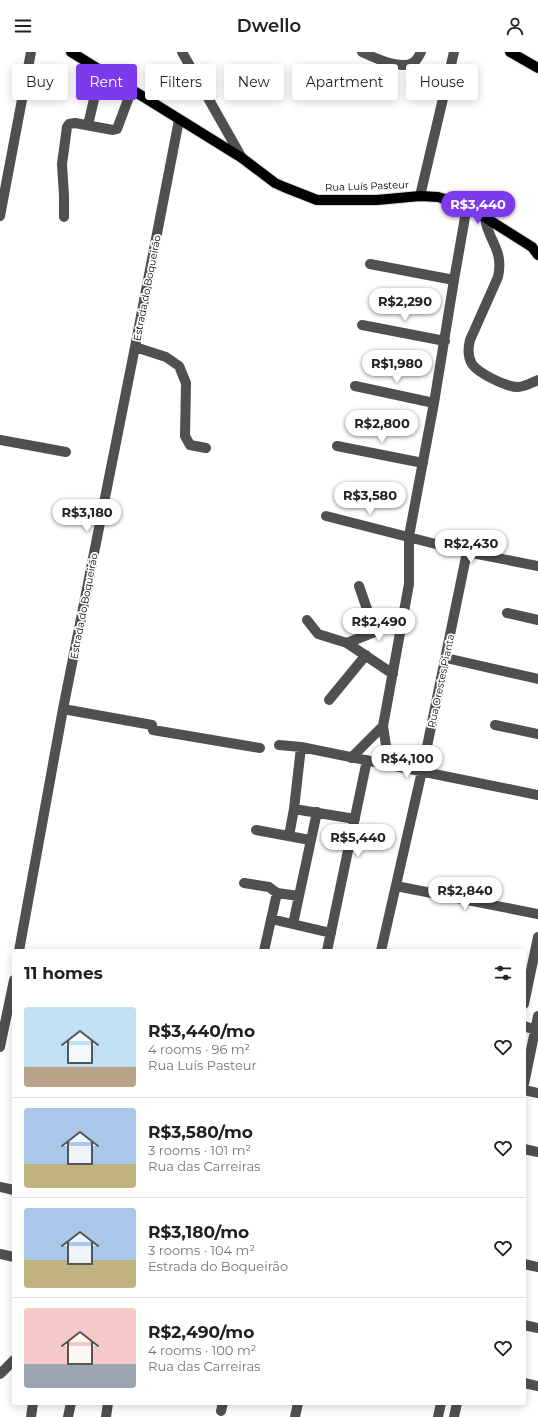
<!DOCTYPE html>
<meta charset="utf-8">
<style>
body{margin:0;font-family:Montserrat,sans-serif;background:#f2f2f2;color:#202124;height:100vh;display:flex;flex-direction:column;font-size:15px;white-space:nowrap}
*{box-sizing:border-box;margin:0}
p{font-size:13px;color:#757577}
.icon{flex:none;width:22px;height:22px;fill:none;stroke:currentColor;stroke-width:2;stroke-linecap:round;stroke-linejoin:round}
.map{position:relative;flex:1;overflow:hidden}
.side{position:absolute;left:12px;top:897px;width:514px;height:456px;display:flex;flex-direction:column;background:#fff;border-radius:4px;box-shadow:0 2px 10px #0003}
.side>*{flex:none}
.top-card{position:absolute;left:12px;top:12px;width:514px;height:36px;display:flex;gap:8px}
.price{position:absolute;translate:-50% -34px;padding:0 9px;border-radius:14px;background:#fff;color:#222;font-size:13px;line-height:26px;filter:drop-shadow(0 1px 2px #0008)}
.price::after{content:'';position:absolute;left:50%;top:24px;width:12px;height:9px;margin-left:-6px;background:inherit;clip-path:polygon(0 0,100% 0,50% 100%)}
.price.active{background:#7c3aed;color:#fff}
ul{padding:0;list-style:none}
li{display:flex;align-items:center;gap:12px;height:100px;padding:0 12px}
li+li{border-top:1px solid #e0e0e0}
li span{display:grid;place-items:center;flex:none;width:112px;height:80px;border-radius:4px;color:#555}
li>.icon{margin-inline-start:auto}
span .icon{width:48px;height:48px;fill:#fffc;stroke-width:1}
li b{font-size:17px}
h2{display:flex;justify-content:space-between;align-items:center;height:48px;padding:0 12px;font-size:17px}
.pill{padding:0 14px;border-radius:4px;background:#fff;box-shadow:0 2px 10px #0003;font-size:14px;line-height:36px}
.pill.active{background:#7c3aed;color:#fff}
header{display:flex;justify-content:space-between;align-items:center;height:52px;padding:0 12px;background:#fff;font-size:18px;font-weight:600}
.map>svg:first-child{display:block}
</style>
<header><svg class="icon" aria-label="menu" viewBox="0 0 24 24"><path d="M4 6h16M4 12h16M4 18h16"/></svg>Dwello<svg class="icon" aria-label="person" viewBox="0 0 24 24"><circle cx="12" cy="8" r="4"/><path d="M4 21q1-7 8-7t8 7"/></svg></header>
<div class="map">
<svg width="538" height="1365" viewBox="0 0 538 1365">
<rect width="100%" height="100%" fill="#fff"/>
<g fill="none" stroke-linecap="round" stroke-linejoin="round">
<defs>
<path id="major" d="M71 0 242 106 275 131 284 135 317 148H377L420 144 438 145 467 154 532 195 538 203
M510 0 538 16"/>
</defs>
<use href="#major" stroke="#dbdbdb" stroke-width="12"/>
<path stroke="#505050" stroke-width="10" d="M182 0 242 106
M362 0C375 6 401 19 414 10 417 8 419 4 421 0
M88 73 98 30 102 20
M420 144 454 0
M0 164 31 0
M64 165V144L62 112 67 75 69 72 75 71 113 78 117 77 129 45 133 39
M487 166 485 167C489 190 504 198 498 225L470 288C468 296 467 304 472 312 478 321 506 335 518 335 525 335 531 331 538 328
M370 212 454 228
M362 273 445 289
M135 295 166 305 179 314 186 331 185 384 190 393 206 396
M355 334 434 351
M0 388 66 400
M337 394 423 411
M326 464 467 500 538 514
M359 534 375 580
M507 561 538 568
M307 568 318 582 347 591 393 622
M347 591 402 569
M446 606 538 627
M329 648 366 603
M63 657 152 673 153 678 260 696
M495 673 538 682
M279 693 301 695 538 743
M351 706 383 674
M389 713 383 674 409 532V484L434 351 454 228 467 154
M294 757 355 767
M256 778 310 788
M289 784 294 757 301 695
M244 831 269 835 277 841 299 844
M396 834 538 862
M271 867 331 881
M293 872 317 760
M19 899 63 657 135 295 179 68
M264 899 277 841
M327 899 367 708
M381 899 422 719 467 500
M524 952 538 885
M524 974 538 979
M0 995 14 928
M524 1032 538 964
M524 1038 538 1041
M524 1097 538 1100
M0 1135 14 1138
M0 1202 14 1205
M524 1212 538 1215
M524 1273 538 1276
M0 1322 14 1308
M524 1331 538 1334
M221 1359 223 1351
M31 1365 33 1351
M68 1365 71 1351
M106 1365 108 1351
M295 1365 298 1351
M438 1365 441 1351
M454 1365 457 1351"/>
<use href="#major" stroke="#000" stroke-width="10"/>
</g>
<g text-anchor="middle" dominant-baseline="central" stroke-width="3.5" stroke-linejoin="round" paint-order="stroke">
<g font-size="10" fill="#000" stroke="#fff">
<text transform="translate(367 134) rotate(-2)">Rua Luís Pasteur</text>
<text transform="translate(147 236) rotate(-79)">Estrada do Boqueirão</text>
<text transform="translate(84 554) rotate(-79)">Estrada do Boqueirão</text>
<text transform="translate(441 629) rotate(-78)">Rua Orestes Pianta</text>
</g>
</g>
</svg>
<b class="price active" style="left:478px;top:173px">R$3,440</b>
<b class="price" style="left:405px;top:270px">R$2,290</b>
<b class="price" style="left:397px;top:332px">R$1,980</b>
<b class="price" style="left:382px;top:392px">R$2,800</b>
<b class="price" style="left:370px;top:464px">R$3,580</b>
<b class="price" style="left:87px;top:481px">R$3,180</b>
<b class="price" style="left:471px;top:512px">R$2,430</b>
<b class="price" style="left:379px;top:590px">R$2,490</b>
<b class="price" style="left:407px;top:727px">R$4,100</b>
<b class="price" style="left:358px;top:806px">R$5,440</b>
<b class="price" style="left:465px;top:859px">R$2,840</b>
<div class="top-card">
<a class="pill">Buy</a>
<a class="pill active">Rent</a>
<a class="pill">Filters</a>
<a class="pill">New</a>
<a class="pill">Apartment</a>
<a class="pill">House</a>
</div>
<section class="side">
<h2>11 homes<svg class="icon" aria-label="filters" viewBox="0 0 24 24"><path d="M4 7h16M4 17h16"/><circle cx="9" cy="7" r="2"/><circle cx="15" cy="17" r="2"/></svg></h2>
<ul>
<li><span style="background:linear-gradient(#bfe0f5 75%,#b9a48a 0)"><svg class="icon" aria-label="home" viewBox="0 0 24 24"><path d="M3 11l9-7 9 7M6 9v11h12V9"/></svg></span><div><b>R$3,440/mo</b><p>4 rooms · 96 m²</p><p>Rua Luís Pasteur</p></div><svg class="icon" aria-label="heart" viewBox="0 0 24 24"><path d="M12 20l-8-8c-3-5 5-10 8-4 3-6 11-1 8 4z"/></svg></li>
<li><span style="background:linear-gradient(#a9c7e8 70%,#c2b280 0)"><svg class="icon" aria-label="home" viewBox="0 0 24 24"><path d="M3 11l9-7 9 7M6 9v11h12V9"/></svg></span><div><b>R$3,580/mo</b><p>3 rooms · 101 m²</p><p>Rua das Carreiras</p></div><svg class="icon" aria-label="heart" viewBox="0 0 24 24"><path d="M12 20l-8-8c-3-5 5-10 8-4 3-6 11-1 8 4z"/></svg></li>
<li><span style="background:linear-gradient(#a9c7e8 65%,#c2b280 0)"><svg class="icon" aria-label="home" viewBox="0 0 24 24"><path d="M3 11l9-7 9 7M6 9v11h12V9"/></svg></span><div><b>R$3,180/mo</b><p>3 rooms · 104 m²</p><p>Estrada do Boqueirão</p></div><svg class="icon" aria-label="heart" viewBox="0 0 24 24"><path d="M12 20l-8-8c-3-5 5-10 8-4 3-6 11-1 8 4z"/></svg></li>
<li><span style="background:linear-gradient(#f6c9c9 70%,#9aa5b1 0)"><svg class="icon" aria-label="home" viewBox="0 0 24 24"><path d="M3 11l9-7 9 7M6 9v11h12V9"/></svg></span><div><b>R$2,490/mo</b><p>4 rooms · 100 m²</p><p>Rua das Carreiras</p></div><svg class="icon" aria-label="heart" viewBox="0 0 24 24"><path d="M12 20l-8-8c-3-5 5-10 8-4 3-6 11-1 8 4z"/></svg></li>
</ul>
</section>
</div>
